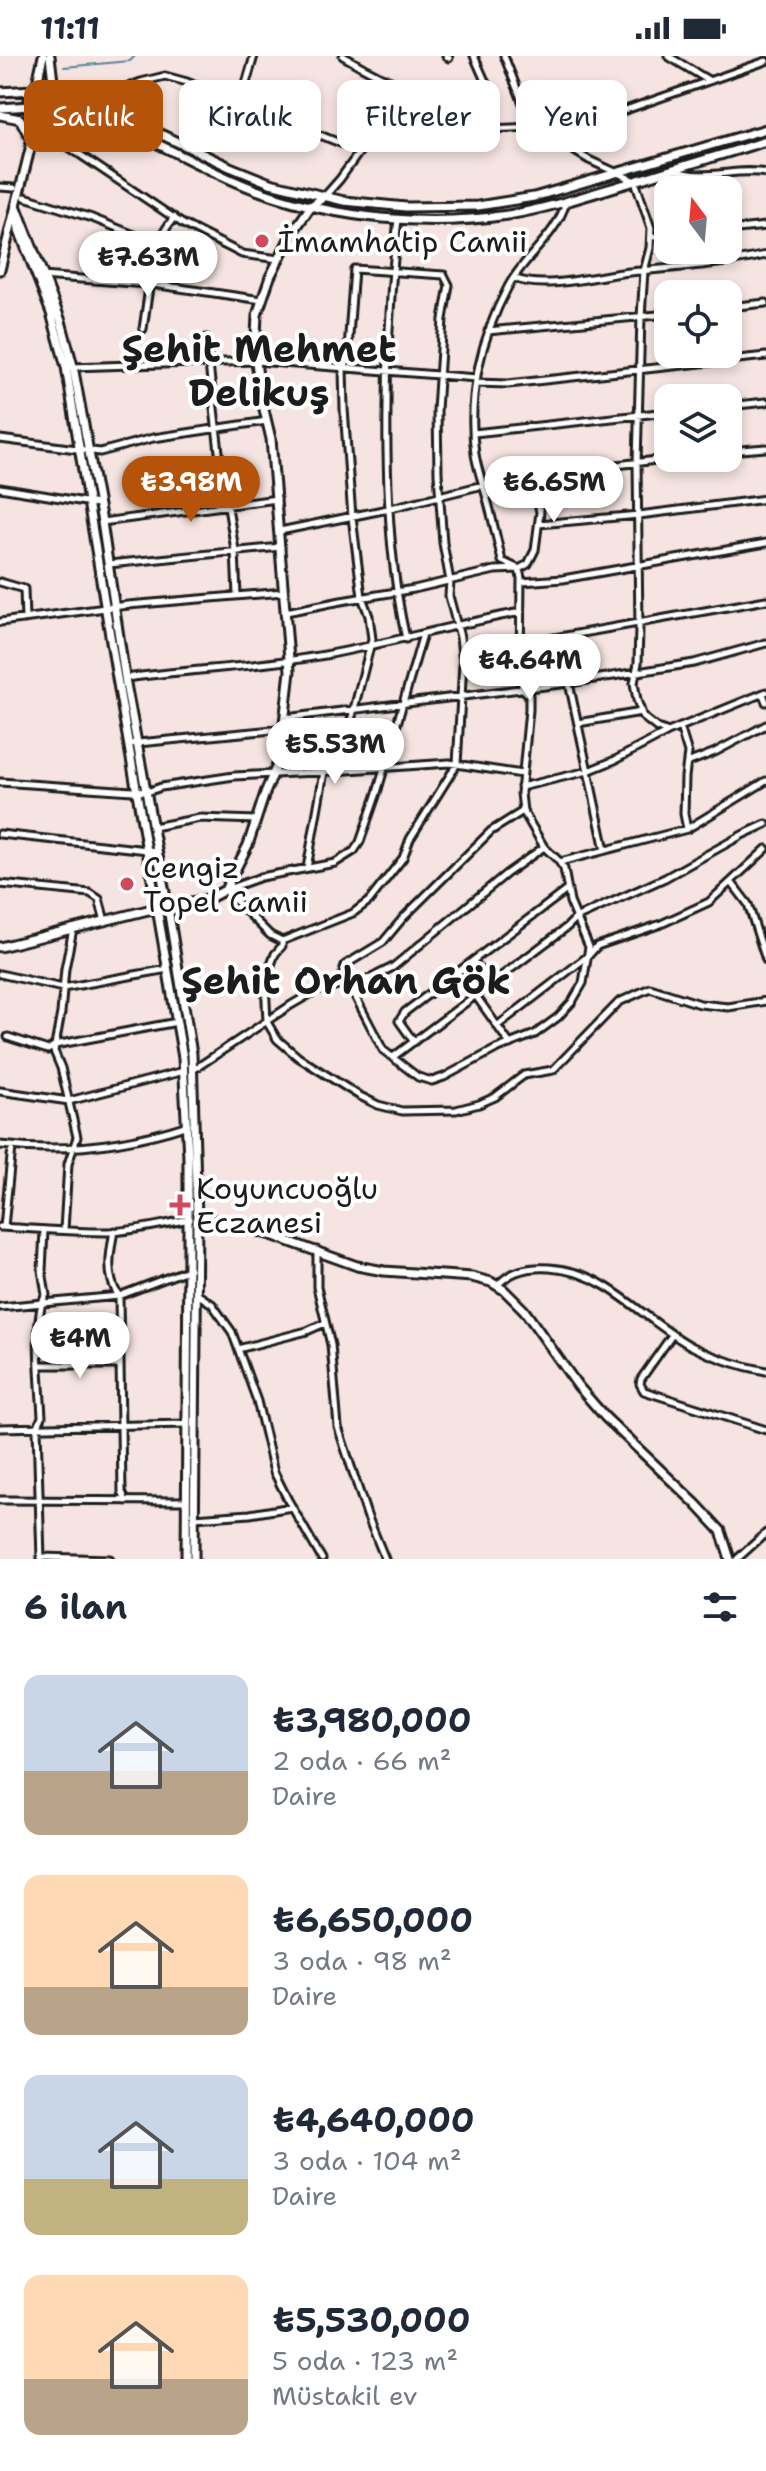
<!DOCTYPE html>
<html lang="tr">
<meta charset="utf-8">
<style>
body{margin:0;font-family:"Shantell Sans",sans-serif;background:#f6f6f7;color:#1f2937;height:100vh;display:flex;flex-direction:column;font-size:30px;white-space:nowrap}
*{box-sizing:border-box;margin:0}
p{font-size:26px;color:#747a83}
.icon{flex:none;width:44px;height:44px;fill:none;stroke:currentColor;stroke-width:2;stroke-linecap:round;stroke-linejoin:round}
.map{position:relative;height:1503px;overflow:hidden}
.side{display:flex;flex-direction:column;background:#fff;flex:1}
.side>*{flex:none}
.guide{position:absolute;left:24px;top:24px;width:718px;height:72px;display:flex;gap:16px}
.needle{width:52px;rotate:344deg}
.fabs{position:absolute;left:654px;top:120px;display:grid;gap:16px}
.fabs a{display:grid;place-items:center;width:88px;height:88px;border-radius:16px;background:#fff;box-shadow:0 4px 12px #0003;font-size:40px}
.price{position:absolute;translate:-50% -68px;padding:0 18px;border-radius:28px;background:#fff;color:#222;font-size:26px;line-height:52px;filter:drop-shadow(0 2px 4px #0008)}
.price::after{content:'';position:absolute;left:50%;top:48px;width:24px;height:18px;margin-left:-12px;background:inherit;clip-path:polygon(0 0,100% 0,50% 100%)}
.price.active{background:#b45309;color:#fff}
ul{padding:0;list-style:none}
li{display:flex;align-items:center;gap:24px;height:200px;padding:0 24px}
li span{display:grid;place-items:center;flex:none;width:224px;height:160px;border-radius:16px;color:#555}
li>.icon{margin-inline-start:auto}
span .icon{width:96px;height:96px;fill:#fffc;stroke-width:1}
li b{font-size:34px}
h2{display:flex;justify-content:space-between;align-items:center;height:96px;padding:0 24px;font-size:34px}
.chip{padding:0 28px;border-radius:16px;background:#fff;box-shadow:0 4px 12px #0003;font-size:28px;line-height:72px}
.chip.active{background:#b45309;color:#fff}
.status{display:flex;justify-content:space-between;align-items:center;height:56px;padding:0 40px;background:#fff;direction:ltr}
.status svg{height:22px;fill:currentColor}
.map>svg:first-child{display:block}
</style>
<div class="status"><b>11:11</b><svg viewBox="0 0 49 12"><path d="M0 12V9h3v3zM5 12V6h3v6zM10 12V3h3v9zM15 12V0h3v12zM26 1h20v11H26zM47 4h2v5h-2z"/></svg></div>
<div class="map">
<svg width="766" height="1503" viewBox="0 0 766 1503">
<rect width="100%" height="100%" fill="#f5e4e1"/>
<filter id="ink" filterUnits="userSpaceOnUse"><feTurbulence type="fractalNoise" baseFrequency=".0125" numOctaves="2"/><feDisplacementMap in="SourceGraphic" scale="16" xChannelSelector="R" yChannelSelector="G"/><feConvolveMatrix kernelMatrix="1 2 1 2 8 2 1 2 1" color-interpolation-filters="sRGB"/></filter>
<g filter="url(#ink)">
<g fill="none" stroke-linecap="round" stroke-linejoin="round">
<path stroke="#5a8495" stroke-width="2" d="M64 11 130 5 135 0"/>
<defs>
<path id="street" d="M343 0C391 29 441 49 496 59
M446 0 449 2
M474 0 493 43 496 71
M504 0 530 65 536 71 589 104 635 125 651 172 650 192 644 215 641 261 637 407 639 573 638 607 634 627 637 644 643 661 657 672 668 676 766 636
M668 0 708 24
M220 39 245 31 254 0
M86 47 141 26 165 20 187 26 360 95
M39 71 183 168 242 198 279 203
M551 80 766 5
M674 114C704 126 736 111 766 117
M0 131 14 132
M325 140 340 123 386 59 457 74 536 71
M25 141 92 162 157 188
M398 163C389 240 386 317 387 395 388 459 392 520 406 583
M728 174 766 170
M651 181 668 180
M42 220 159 229 262 244
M514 222C544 235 598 219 630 216 676 211 721 209 766 199
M728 251 766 247
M143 273 154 197 159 183 174 161
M488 275 668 258
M206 282 219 396 235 494 237 540
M71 311 256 305 477 322
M476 327 508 328 766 300
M728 350 766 346
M474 377 668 356
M0 383 100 396 153 382 267 365
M728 395 766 392
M0 432 97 448
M102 466 277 443
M539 468 639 459 766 443
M280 475 383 454 507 423 672 402
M109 508 281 491
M0 526 24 533 25 563
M522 526 563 523 766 487
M286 556 341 545 414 533 495 514 519 513 528 508 535 494 540 456 536 440 521 422
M0 566 128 549 284 536
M423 578 377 737 360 786 354 795 335 807 261 821 225 834 270 879 282 885V890L275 898 265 925 267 966 277 983 298 1001 358 1039 378 1049 402 1055 456 1054 479 1048 495 1041 524 1019 553 1014 619 946 650 932 700 948 728 951 766 945
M521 588 766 544
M126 622C192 613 259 611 325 599 391 587 455 568 521 556
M569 627 605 794
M763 638 766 646
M285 662 569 627 694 607 766 587
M578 667 641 656
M680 671 688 697 685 721 684 758 687 773
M128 688 283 673
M687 707 715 696 766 669
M0 726 147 736 161 731 234 720 334 715 449 707 522 718
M521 731 588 715 615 704 668 676
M523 755 491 775 403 862 383 886 345 909 343 917 383 994 418 1021 432 1025 444 1021 496 993 535 978 558 961 572 946 583 927 589 891 570 846 564 813 558 804 544 791 523 755 521 737 529 654V639L522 632 520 612 521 522 519 513 502 505C497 483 492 461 486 439 482 426 477 411 475 398 467 340 481 282 508 231 524 200 556 181 566 146
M153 771 200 762 256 764
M0 778 157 795
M560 806 687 773 766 725
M307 812 324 716
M732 827 748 848 766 904
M0 828 90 837 99 843 105 865
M282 885 353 857 369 845 403 802 410 783 457 708 463 607 460 581 449 540 450 525 443 487 438 417 437 354 443 263 449 229 444 219 354 213 347 306 343 313 344 353 352 461 362 541 369 560 372 583 338 715
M473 905 490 929
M0 918 63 932 168 913
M476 940 510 988
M497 970 588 900 597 890 661 868 709 846 766 793
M8 981 48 994 55 989 177 966
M414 986 399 965 405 956 568 833
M393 1001 567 871 576 862 665 822 742 779 766 768
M193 1014 291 949 317 934 371 922 393 911 506 818 544 791
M0 1035 69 1045 184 1015
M0 1089C64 1097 127 1089 188 1069
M0 1171C36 1173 72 1176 108 1176 135 1175 163 1168 190 1163
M4 1171 12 1091
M64 1174 68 1108 77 1081 61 1012 54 995 61 957 65 913 73 873
M114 1175C110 1196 105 1221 119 1240L122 1436 126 1445
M317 1194V1231L331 1289 338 1371 367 1459 385 1503
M497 1230C522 1200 576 1212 605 1230 635 1248 660 1273 691 1290 714 1302 740 1310 766 1315
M197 1238 212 1248 232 1276 257 1345 274 1416 288 1444 322 1503
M0 1251 119 1240 190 1213
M672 1279 641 1323 640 1328 644 1335 766 1374
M238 1293 307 1275 325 1267
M40 1309H119
M0 1372 187 1368
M0 1444 187 1445
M194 1462 250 1458 292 1451
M41 1501 110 1503
M41 1503 37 1372 42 1361C41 1336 32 1256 46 1239L42 1214 44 1175
M737 1503 766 1477"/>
<path id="secondary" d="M50 0 54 34
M29 44a14 14 0 1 1 28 0a14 14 0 1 1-28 0Z
M36 32 43 0
M0 36 33 34
M57 37 120 59 230 111 270 127 344 145 406 151 478 150 534 141 766 73
M0 52 30 50
M53 55C129 61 191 112 262 136 340 163 426 171 508 159 550 152 591 138 632 126 676 112 721 99 766 85
M0 59 20 63 28 78
M32 87 40 68 49 57
M16 149 61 265 73 310 102 466 126 628 169 858 192 998 197 1162 194 1503
M17 155 19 174 51 257 66 311 117 622 183 1002 188 1102V1192L186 1503
M0 214 30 93 33 54
M0 891 148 854 208 843 225 834 248 789 265 737 280 702 290 615 271 383 261 341 255 299 257 259 270 221 291 179 311 150 324 141
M197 1162 220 1165 271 1179 357 1210 384 1215 472 1221 491 1226 504 1234 524 1254 578 1330 605 1361 696 1448 721 1475 730 1503"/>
</defs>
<use href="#street" stroke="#1c1c1c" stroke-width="11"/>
<use href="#secondary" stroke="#1c1c1c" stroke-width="13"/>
<use href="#street" stroke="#fff" stroke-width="5"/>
<use href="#secondary" stroke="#fff" stroke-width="7"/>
</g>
</g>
<g fill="#d1495b" stroke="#fff" stroke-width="3">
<circle cx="262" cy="185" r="8"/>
<circle cx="127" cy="828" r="8"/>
<path d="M176 1137h8v8h8v8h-8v8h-8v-8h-8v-8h8z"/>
</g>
<g text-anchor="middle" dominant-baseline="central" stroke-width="8" stroke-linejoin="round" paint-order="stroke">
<g font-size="30" fill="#1c1c1c" stroke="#fff" text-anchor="start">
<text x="278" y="185">İmamhatip Camii</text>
<text x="143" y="811">Cengiz<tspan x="143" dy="34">Topel Camii</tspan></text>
<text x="196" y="1132">Koyuncuoğlu<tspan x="196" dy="34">Eczanesi</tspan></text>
</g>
<g font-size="38" font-weight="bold" fill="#1c1c1c" stroke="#fff">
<text x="259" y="292">Şehit Mehmet<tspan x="259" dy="44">Delikuş</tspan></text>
<text x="346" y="924">Şehit Orhan Gök</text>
</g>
</g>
</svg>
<div class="fabs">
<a><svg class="needle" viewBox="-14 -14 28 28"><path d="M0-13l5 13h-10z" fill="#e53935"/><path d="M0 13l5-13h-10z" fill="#747a83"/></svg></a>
<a><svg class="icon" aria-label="locate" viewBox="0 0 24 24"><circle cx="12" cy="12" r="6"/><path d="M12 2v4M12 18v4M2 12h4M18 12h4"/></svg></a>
<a><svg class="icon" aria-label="layers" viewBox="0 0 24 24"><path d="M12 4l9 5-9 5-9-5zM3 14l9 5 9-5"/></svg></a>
</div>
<b class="price" style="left:148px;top:243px">₺7.63M</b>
<b class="price active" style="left:191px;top:468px">₺3.98M</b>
<b class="price" style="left:554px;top:468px">₺6.65M</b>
<b class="price" style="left:530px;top:646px">₺4.64M</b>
<b class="price" style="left:335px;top:730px">₺5.53M</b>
<b class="price" style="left:80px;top:1324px">₺4M</b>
<div class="guide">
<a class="chip active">Satılık</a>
<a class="chip">Kiralık</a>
<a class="chip">Filtreler</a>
<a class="chip">Yeni</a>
</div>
</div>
<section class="side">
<h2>6 ilan<svg class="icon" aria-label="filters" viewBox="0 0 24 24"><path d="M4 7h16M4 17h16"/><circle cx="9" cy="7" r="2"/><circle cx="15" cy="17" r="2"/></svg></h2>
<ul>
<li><span style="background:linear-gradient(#c9d6e8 60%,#b9a48a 0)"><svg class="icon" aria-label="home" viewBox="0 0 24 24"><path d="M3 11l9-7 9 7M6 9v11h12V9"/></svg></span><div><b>₺3,980,000</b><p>2 oda · 66 m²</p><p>Daire</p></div></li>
<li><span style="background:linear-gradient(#ffd9b3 70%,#b9a48a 0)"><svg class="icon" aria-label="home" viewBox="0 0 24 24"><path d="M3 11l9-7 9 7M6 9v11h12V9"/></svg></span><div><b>₺6,650,000</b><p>3 oda · 98 m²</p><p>Daire</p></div></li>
<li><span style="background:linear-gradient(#c9d6e8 65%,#c2b280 0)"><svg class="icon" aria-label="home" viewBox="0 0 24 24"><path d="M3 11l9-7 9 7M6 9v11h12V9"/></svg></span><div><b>₺4,640,000</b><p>3 oda · 104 m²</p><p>Daire</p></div></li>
<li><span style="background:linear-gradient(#ffd9b3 65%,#b9a48a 0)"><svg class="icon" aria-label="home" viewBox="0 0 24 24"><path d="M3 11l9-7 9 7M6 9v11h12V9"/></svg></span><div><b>₺5,530,000</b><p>5 oda · 123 m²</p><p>Müstakil ev</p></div></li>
</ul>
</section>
